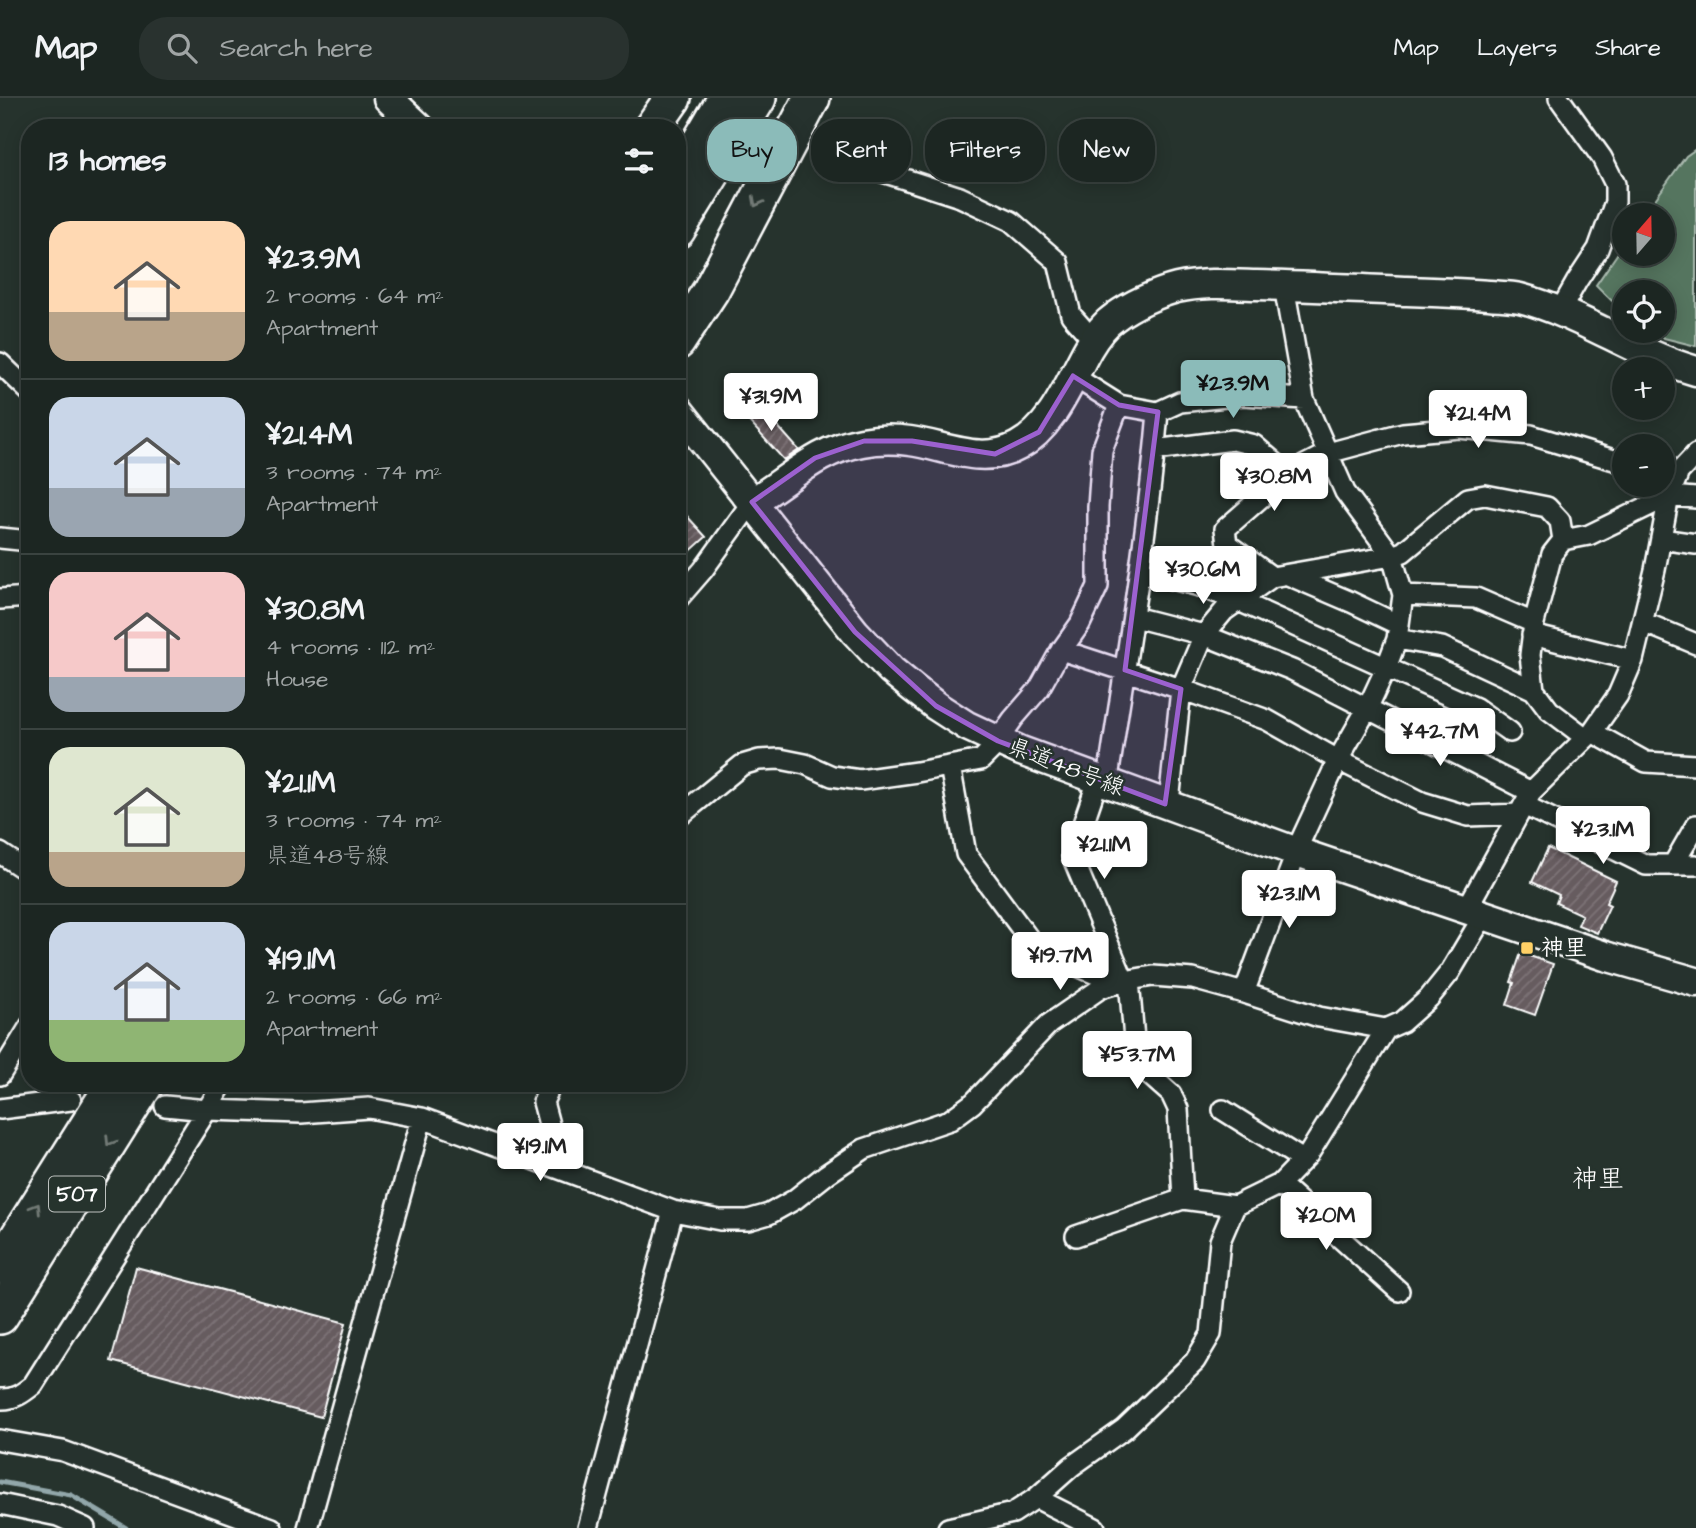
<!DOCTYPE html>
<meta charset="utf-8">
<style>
body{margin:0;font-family:"Architects Daughter","Klee One",sans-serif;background:#29322f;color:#f1f3f6;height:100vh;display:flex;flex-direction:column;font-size:26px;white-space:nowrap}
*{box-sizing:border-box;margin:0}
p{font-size:23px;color:#a0a5a5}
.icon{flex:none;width:38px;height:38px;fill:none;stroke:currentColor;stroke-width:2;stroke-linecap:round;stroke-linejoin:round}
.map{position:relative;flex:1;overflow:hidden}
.details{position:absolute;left:21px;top:21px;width:665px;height:973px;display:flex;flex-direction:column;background:#1c2622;border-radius:28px;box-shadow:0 4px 18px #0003,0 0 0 2px #3a4340}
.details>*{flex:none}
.hud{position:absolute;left:707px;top:21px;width:665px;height:63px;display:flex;gap:14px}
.needle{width:46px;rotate:20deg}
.fabs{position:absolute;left:1612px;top:105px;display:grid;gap:14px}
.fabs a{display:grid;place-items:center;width:63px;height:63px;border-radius:50%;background:#1c2622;box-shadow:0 4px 18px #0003,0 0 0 2px #3a4340;font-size:35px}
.price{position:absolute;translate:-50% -60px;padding:0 16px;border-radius:7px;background:#fff;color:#222;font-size:23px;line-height:46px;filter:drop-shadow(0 2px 4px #0008)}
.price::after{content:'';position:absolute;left:50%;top:42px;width:21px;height:16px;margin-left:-10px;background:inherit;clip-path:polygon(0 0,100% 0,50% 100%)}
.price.current{background:#8bbbb9;color:#111}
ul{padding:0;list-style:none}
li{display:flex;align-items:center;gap:21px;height:175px;padding:0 28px}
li+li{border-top:2px solid #3a4340}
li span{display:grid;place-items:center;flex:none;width:196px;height:140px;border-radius:21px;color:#555}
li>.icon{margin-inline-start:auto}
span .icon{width:84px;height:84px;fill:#fffc;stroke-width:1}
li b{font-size:30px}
h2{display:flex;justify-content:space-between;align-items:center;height:84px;padding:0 28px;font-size:30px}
.pill{padding:0 24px;border-radius:28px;background:#1c2622;box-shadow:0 4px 18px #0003,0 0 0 2px #3a4340;font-size:24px;line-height:63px}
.pill.current{background:#8bbbb9;color:#111}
header{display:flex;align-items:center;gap:42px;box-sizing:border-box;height:98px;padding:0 35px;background:#1c2622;border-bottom:2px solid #3a4340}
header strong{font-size:33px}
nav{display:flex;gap:38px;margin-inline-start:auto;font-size:24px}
.search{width:490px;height:63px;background:#29322f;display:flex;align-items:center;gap:18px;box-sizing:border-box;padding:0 24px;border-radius:28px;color:#a0a5a5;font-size:26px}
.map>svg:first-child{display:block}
</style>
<header>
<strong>Map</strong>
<div class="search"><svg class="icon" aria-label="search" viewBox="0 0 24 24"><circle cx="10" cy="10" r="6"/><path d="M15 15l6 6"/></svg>Search here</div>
<nav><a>Map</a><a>Layers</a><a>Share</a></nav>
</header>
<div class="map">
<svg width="1696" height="1430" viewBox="0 0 1696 1430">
<defs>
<pattern id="building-hatch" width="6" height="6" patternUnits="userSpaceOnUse" patternTransform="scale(1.75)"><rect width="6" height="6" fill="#665b5f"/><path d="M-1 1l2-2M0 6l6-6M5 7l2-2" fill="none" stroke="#7d7477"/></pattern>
</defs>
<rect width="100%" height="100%" fill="#26332d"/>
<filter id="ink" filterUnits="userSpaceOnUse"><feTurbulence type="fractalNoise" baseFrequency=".0143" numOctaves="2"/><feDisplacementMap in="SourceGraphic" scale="14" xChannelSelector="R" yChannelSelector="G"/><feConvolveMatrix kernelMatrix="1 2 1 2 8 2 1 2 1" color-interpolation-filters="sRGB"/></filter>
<g filter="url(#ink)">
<path fill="#54745f" stroke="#aabaaf" stroke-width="2" d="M1696 51V248L1664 240 1652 233H1662V194H1624V215L1596 187 1624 146V156H1662V117H1644L1686 58Z"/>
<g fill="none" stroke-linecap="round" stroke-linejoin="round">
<path stroke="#92a7aa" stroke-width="5" d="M0 1384 71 1397 126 1430"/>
</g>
<path fill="url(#building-hatch)" stroke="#fff" stroke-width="2" d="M759 307 799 352 784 362 744 318Z
M677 407 706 439 677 465Z
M1548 750 1616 783 1606 805 1610 807 1597 835 1578 827 1582 817 1556 805 1559 797 1532 784Z
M1521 855 1553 866 1535 917 1507 907 1514 885 1511 884Z
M136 1169 346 1225 321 1319 111 1263Z"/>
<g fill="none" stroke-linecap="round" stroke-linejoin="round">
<defs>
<path id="street" d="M1559 0 1602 60 1615 86V104L1598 151 1577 183 1560 213
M846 62 960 99 1011 123 1058 164 1071 217 1094 243
M0 265 30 294
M1073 278 1119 307 1158 314
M1155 352 1233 342 1254 347 1288 376
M0 440 30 443
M1661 441 1696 446
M1140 473 1196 487 1239 503 1476 610 1510 634
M1288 477 1351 504 1399 527
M1272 479 1227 446 1225 431 1288 376 1328 355 1403 335 1459 330 1531 337 1624 365
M1403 497 1476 500 1534 525
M0 501 30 499
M677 502 703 472 752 404
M1134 519 1204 537 1292 572 1531 694
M1643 524 1696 546
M1532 537 1633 562
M1397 541 1442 549 1534 592 1549 612 1586 640
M1061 552 1181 591 1267 622 1338 662 1422 704 1468 718 1519 716
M1534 592 1530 557 1534 525 1552 456 1563 442 1589 437 1669 398 1696 400
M1592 634 1646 664 1696 667
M950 668 966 756 1035 849 1116 885
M1098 682 1072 758 1124 883
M1105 684 1109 674C1127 554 1148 434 1158 314L1180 304 1244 297 1304 301
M1165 706 1170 695 1181 591 1204 537 1224 513 1272 479 1392 458 1403 454 1468 400 1485 397 1547 409 1560 423 1563 442
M1524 707 1646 767H1696
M677 720 742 667 759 662 780 661 805 666 832 678 860 682 917 674 981 662 992 651 1013 621 1039 591 1058 557 1080 526 1098 488V409L1102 352 1119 307
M0 755 30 775
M1673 767 1696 727
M1467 810 1531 694 1592 634 1618 597 1633 562 1655 472 1669 398 1679 374 1696 356
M1129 882 1136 965 1171 996 1178 1011 1183 1101
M1244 895 1301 742 1338 662 1367 611 1386 570 1397 541 1403 497 1392 458 1345 394 1304 301 1284 188
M0 977 30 928
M165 1008 207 1012 301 1015 369 1010 422 1020 673 1113 720 1122H748L769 1116 794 1102 827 1076 864 1051 950 1022 973 1005 1049 926 1101 890 1124 883 1153 878 1193 881 1244 895 1319 919 1386 931 1402 924 1429 900 1450 874 1484 817
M0 1011 71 1002
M1223 1012 1303 1062
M548 1066 554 1045 543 1004 552 985
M1280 1086 1399 1193
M1076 1138 1183 1101 1235 1108
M0 1301C14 1302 23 1295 33 1287L207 1012 223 985
M0 1342 63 1353 272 1430
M1036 1400 1095 1430
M0 1406 58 1418 85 1430
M308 1430 422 1020
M588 1430 673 1113
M948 1430 1013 1415 1036 1400 1072 1368 1124 1331 1195 1263 1211 1236 1220 1143 1235 1108 1280 1086 1308 1057 1386 931"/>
<path id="secondary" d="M388 0 420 30
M677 310 855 534 891 572 913 590 936 608 967 628 1021 653 1297 754 1605 858 1696 884
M752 404C791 381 816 352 862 344 878 341 894 341 910 343 946 348 982 368 1018 348 1053 329 1069 285 1088 251 1095 239 1103 227 1115 219 1131 207 1157 195 1177 190 1202 184 1230 186 1256 187 1305 188 1355 191 1404 193 1432 194 1461 195 1489 197 1499 198 1510 198 1520 200 1582 216 1635 256 1696 273"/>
<path id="highway" d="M652 30 673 0
M677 83 726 0
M677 132 758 0
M677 244 711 192 812 0
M0 1168 115 985
M0 1218 146 985"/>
</defs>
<use href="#street" stroke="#fff" stroke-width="24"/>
<use href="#secondary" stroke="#fff" stroke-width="33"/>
<use href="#highway" stroke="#fff" stroke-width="40"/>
<use href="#street" stroke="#26332d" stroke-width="19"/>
<use href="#secondary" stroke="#26332d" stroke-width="28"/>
<use href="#highway" stroke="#26332d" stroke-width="35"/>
</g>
<defs><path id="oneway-chevron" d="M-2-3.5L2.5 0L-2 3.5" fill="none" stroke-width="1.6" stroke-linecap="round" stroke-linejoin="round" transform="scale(1.75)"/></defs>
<g stroke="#727a76">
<use href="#oneway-chevron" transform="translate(757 104) rotate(118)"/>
<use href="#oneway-chevron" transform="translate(110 1043) rotate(122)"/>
<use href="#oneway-chevron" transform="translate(36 1110) rotate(-58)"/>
</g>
</g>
<path fill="#9c61cf" fill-opacity="0.2" stroke="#9c61cf" stroke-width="5" stroke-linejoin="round" d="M1073 278 1119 307 1158 314 1125 572 1181 591 1165 706 998 643 936 608 855 534 752 404 815 360 864 343H912L995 356 1039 334Z"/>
<rect fill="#ffd166" stroke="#26332d" stroke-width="2.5" x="1520" y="843" width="14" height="14" rx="3.5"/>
<g text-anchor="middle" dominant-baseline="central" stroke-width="5" stroke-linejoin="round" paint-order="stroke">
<rect fill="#26332d" stroke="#bec2c0" stroke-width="2" x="49" y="1078.5" width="56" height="35" rx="5"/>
<g font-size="21" font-weight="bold" fill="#fff">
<text x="77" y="1096">507</text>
</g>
<g font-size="23" fill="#fff" stroke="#26332d">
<text transform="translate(1066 669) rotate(21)">県道48号線</text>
</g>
<g font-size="23" font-weight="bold" fill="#fff" stroke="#26332d" text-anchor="start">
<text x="1541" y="850">神里</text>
</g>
<g font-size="26" fill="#fff" stroke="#26332d">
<text x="1598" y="1081">神里</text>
</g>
</g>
</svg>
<div class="fabs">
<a><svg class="needle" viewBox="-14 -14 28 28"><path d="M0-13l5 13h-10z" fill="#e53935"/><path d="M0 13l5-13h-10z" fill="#a0a5a5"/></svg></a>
<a><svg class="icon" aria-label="locate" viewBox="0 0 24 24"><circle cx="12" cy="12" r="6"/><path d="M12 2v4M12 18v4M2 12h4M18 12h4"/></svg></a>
<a>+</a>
<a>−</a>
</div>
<b class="price current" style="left:1233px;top:322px">¥23.9M</b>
<b class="price" style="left:771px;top:335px">¥31.9M</b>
<b class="price" style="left:1478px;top:352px">¥21.4M</b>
<b class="price" style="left:1274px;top:415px">¥30.8M</b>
<b class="price" style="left:1203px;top:508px">¥30.6M</b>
<b class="price" style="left:1440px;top:670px">¥42.7M</b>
<b class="price" style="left:1603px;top:768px">¥23.1M</b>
<b class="price" style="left:1104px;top:783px">¥21.1M</b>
<b class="price" style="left:1289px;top:832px">¥23.1M</b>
<b class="price" style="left:1060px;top:894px">¥19.7M</b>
<b class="price" style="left:1137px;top:993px">¥53.7M</b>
<b class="price" style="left:540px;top:1085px">¥19.1M</b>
<b class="price" style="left:1326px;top:1154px">¥20M</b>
<div class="hud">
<a class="pill current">Buy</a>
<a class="pill">Rent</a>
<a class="pill">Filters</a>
<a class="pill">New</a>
</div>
<section class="details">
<h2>13 homes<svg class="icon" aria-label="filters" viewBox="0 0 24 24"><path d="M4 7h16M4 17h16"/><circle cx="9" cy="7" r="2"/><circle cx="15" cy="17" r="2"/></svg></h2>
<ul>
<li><span style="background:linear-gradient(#ffd9b3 65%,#b9a48a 0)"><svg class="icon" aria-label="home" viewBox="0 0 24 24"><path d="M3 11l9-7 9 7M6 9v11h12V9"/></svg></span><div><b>¥23.9M</b><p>2 rooms · 64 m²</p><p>Apartment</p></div></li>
<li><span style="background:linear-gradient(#c9d6e8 65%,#9aa5b1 0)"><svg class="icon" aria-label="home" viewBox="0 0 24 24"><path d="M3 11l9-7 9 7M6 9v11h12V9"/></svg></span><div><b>¥21.4M</b><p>3 rooms · 74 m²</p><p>Apartment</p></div></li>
<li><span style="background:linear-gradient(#f6c9c9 75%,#9aa5b1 0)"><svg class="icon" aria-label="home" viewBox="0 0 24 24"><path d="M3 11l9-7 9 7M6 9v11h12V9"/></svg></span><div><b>¥30.8M</b><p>4 rooms · 112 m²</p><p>House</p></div></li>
<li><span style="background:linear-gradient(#dfe7d0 75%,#b9a48a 0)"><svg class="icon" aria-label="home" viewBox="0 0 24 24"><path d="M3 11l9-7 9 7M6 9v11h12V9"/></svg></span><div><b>¥21.1M</b><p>3 rooms · 74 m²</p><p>県道48号線</p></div></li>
<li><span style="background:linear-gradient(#c9d6e8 70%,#8fb573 0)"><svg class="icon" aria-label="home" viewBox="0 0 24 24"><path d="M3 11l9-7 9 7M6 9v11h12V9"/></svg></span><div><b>¥19.1M</b><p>2 rooms · 66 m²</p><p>Apartment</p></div></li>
</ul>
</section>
</div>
